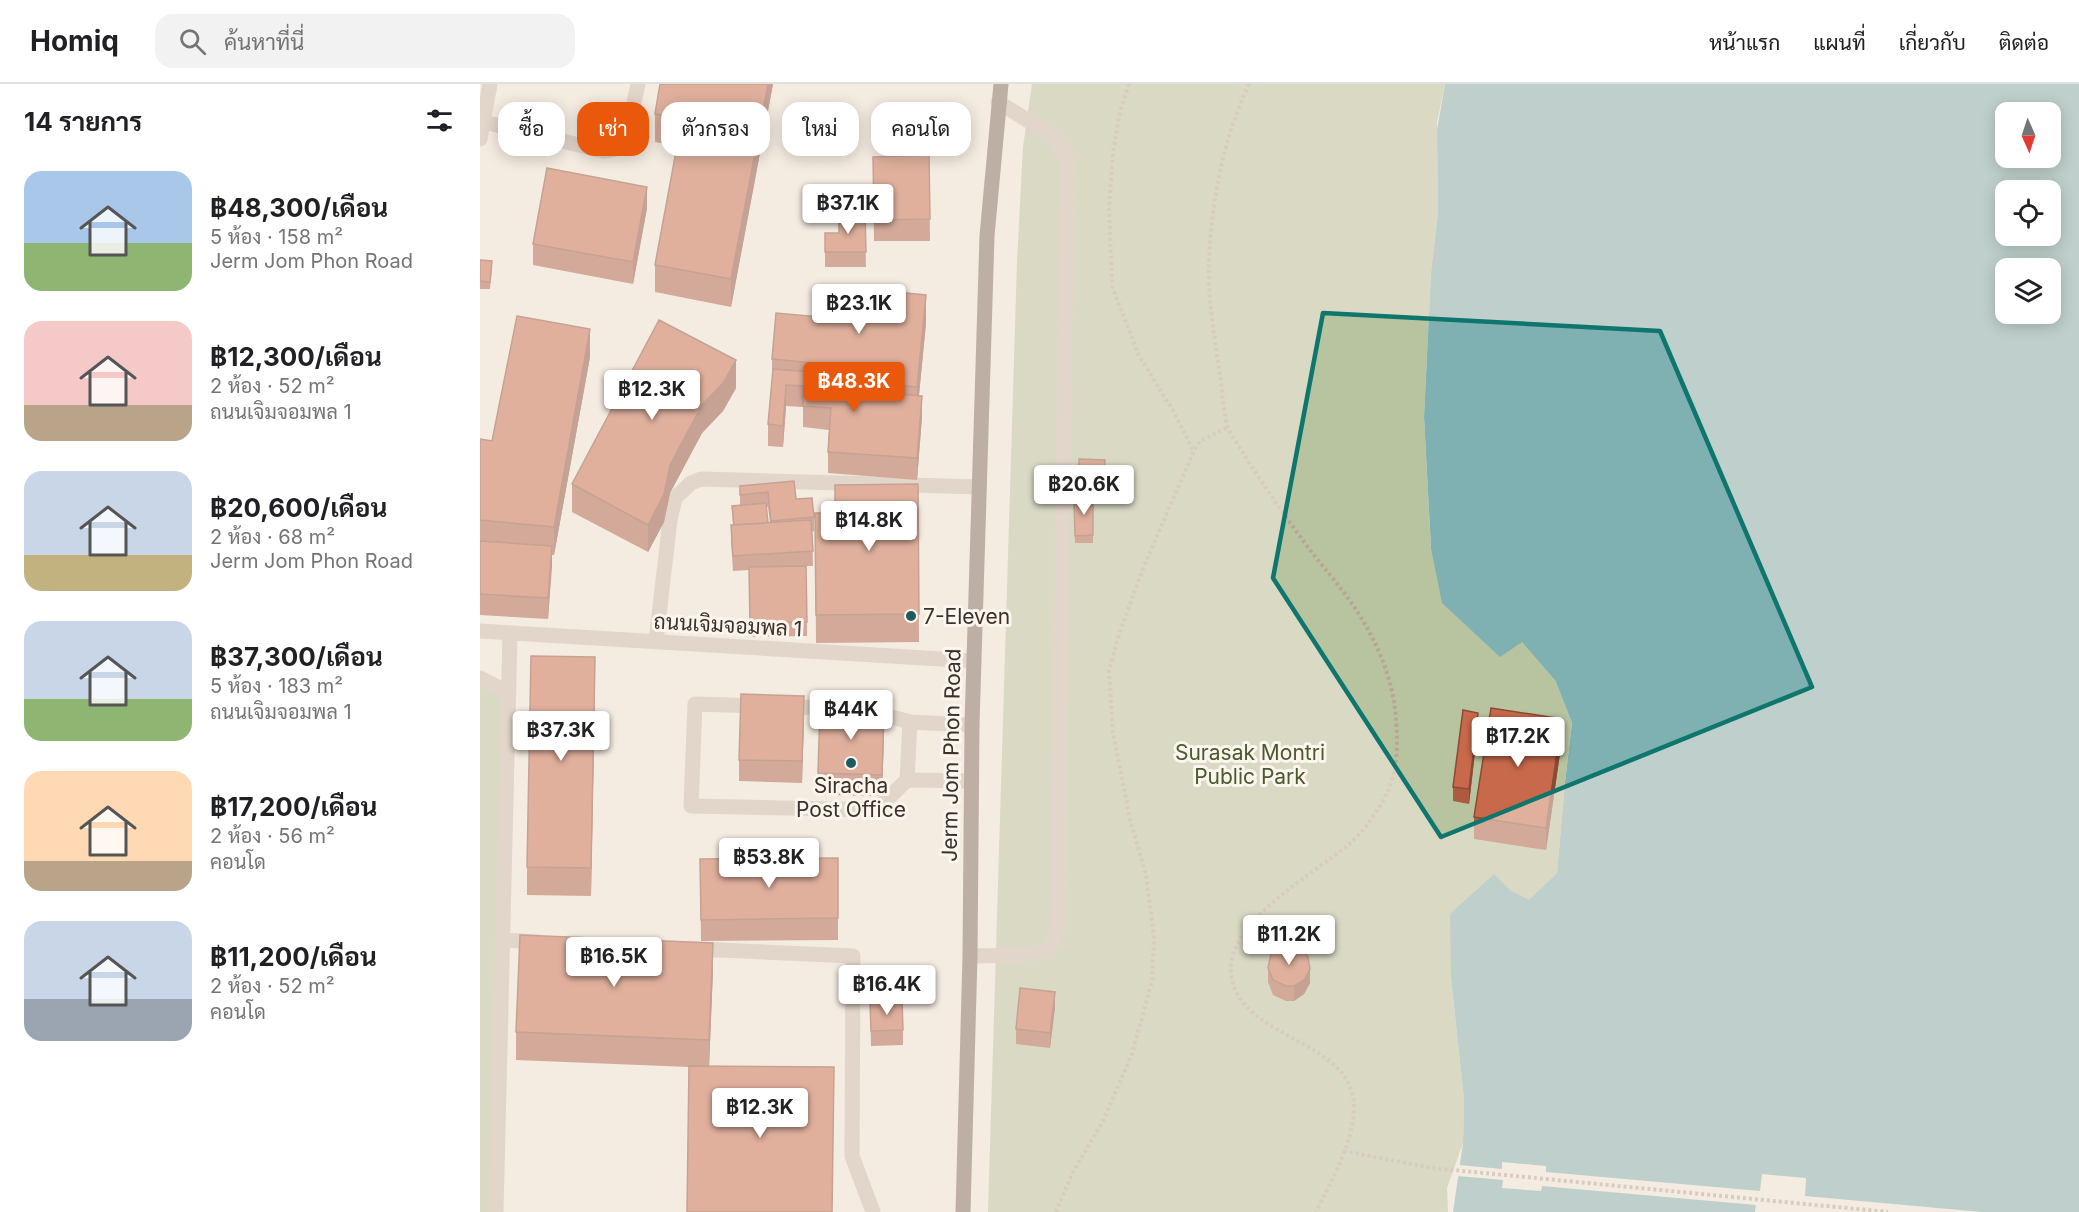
<!DOCTYPE html>
<html lang="th">
<meta charset="utf-8">
<style>
body{margin:0;font-family:Inter,Sarabun,sans-serif;background:#f2f2f2;color:#202124;height:100vh;display:flex;flex-direction:column;font-size:22px;white-space:nowrap}
*{box-sizing:border-box;margin:0}
p{font-size:20px;color:#757577}
.icon{flex:none;width:33px;height:33px;fill:none;stroke:currentColor;stroke-width:2;stroke-linecap:round;stroke-linejoin:round}
.map{position:relative;flex:1;overflow:hidden}
.side{display:flex;flex-direction:column;background:#fff;width:480px}
.side>*{flex:none}
.top-card{position:absolute;left:18px;top:18px;width:570px;height:54px;display:flex;gap:12px}
.needle{width:39px;rotate:177deg}
.fabs{position:absolute;left:1515px;top:18px;display:grid;gap:12px}
.fabs a{display:grid;place-items:center;width:66px;height:66px;border-radius:12px;background:#fff;box-shadow:0 3px 15px #0003;font-size:30px}
.price{position:absolute;translate:-50% -51px;padding:0 14px;border-radius:6px;background:#fff;color:#222;font-size:20px;line-height:39px;filter:drop-shadow(0 2px 3px #0008)}
.price::after{content:'';position:absolute;left:50%;top:36px;width:18px;height:14px;margin-left:-9px;background:inherit;clip-path:polygon(0 0,100% 0,50% 100%)}
.price.on{background:#ea580c;color:#fff}
ul{padding:0;list-style:none}
li{display:flex;align-items:center;gap:18px;height:150px;padding:0 24px}
li span{display:grid;place-items:center;flex:none;width:168px;height:120px;border-radius:18px;color:#555}
li>.icon{margin-inline-start:auto}
span .icon{width:72px;height:72px;fill:#fffc;stroke-width:1}
li b{font-size:26px}
h2{display:flex;justify-content:space-between;align-items:center;height:72px;padding:0 24px;font-size:26px}
.tag{padding:0 21px;border-radius:18px;background:#fff;box-shadow:0 3px 15px #0003;font-size:21px;line-height:54px}
.tag.on{background:#ea580c;color:#fff}
header{display:flex;align-items:center;gap:36px;box-sizing:border-box;height:84px;padding:0 30px;background:#fff;border-bottom:2px solid #e0e0e0}
header strong{font-size:28px}
nav{display:flex;gap:33px;margin-inline-start:auto;font-size:21px}
.search{width:420px;height:54px;background:#f2f2f2;display:flex;align-items:center;gap:15px;box-sizing:border-box;padding:0 21px;border-radius:18px;color:#757577;font-size:22px}
main{display:flex;flex:1;min-height:0}
.map>svg:first-child{display:block}
</style>
<header>
<strong>Homiq</strong>
<div class="search"><svg class="icon" aria-label="search" viewBox="0 0 24 24"><circle cx="10" cy="10" r="6"/><path d="M15 15l6 6"/></svg>ค้นหาที่นี่</div>
<nav><a>หน้าแรก</a><a>แผนที่</a><a>เกี่ยวกับ</a><a>ติดต่อ</a></nav>
</header>
<main>
<section class="side">
<h2>14 รายการ<svg class="icon" aria-label="filters" viewBox="0 0 24 24"><path d="M4 7h16M4 17h16"/><circle cx="9" cy="7" r="2"/><circle cx="15" cy="17" r="2"/></svg></h2>
<ul>
<li><span style="background:linear-gradient(#a9c7e8 60%,#8fb573 0)"><svg class="icon" aria-label="home" viewBox="0 0 24 24"><path d="M3 11l9-7 9 7M6 9v11h12V9"/></svg></span><div><b>฿48,300/เดือน</b><p>5 ห้อง · 158 m²</p><p>Jerm Jom Phon Road</p></div></li>
<li><span style="background:linear-gradient(#f6c9c9 70%,#b9a48a 0)"><svg class="icon" aria-label="home" viewBox="0 0 24 24"><path d="M3 11l9-7 9 7M6 9v11h12V9"/></svg></span><div><b>฿12,300/เดือน</b><p>2 ห้อง · 52 m²</p><p>ถนนเจิมจอมพล 1</p></div></li>
<li><span style="background:linear-gradient(#c9d6e8 70%,#c2b280 0)"><svg class="icon" aria-label="home" viewBox="0 0 24 24"><path d="M3 11l9-7 9 7M6 9v11h12V9"/></svg></span><div><b>฿20,600/เดือน</b><p>2 ห้อง · 68 m²</p><p>Jerm Jom Phon Road</p></div></li>
<li><span style="background:linear-gradient(#c9d6e8 65%,#8fb573 0)"><svg class="icon" aria-label="home" viewBox="0 0 24 24"><path d="M3 11l9-7 9 7M6 9v11h12V9"/></svg></span><div><b>฿37,300/เดือน</b><p>5 ห้อง · 183 m²</p><p>ถนนเจิมจอมพล 1</p></div></li>
<li><span style="background:linear-gradient(#ffd9b3 75%,#b9a48a 0)"><svg class="icon" aria-label="home" viewBox="0 0 24 24"><path d="M3 11l9-7 9 7M6 9v11h12V9"/></svg></span><div><b>฿17,200/เดือน</b><p>2 ห้อง · 56 m²</p><p>คอนโด</p></div></li>
<li><span style="background:linear-gradient(#c9d6e8 65%,#9aa5b1 0)"><svg class="icon" aria-label="home" viewBox="0 0 24 24"><path d="M3 11l9-7 9 7M6 9v11h12V9"/></svg></span><div><b>฿11,200/เดือน</b><p>2 ห้อง · 52 m²</p><p>คอนโด</p></div></li>
</ul>
</section>
<div class="map">
<svg width="1599" height="1128" viewBox="0 0 1599 1128">
<rect width="100%" height="100%" fill="#f4ebe1"/>
<path fill="#b8c4a0" d="M552 0H965L957 38 958 129 951 188 944 333 951 464 1042 558 1060 570 1075 596 1092 639 1085 698 1077 789 1049 817 1030 806 971 894 984 1015 983 1059 967 1104 968 1128H508L537 177 543 63Z
M0 594 29 609 16 1128H0Z"/>
<path fill="#7fb0b2" fill-rule="evenodd" d="M965 0H1599V1128H973L983 1059 984 1015 971 894 970 830 1014 790 1030 806 1049 816 1077 789 1085 698 1092 639 1075 596 1042 558 1020 573 962 519 951 464 944 333 951 188 958 129 957 46ZM1526 28H1570V74H1526ZM1526 106H1570V152H1526ZM1526 184H1570V230H1526Z"/>
<path fill="#f4ebe1" d="M1022 1078 1066 1082V1088L1280 1107 1282 1090 1326 1094 1325 1112 1502 1128H1275L1276 1121 1062 1102 1061 1107 1022 1104 1023 1096 978 1092 979 1081 1022 1085Z"/>
<g fill="none" stroke-linecap="round" stroke-linejoin="round">
<path stroke="#b9a596" stroke-width="4" stroke-dasharray="3 3" stroke-linecap="butt" d="M649 0 640 28 633 68 629 123 632 202 659 272 692 325 713 366
M769 0C743 55 731 119 729 180 728 214 734 250 739 285 742 301 743 329 748 344 752 353 760 363 765 372 784 402 804 431 825 459 836 475 850 490 862 506 888 540 910 582 915 625 918 651 919 685 907 709 898 727 883 749 867 762 833 790 746 838 751 889 757 956 874 954 874 1023 874 1057 851 1098 836 1128
M864 1067 952 1084 1408 1128
M576 1128 592 1090 623 1037 652 970 672 897 674 854 666 791 650 735 633 649 629 587 639 550 664 482 714 367 720 357 748 343"/>
<path stroke="#cdbbac" stroke-width="15" d="M0 37 123 67C135 66 140 65 146 56L158 0
M0 55 10 0
M0 547 494 577
M176 557 190 436 195 414 211 399 221 395 499 403
M0 594 29 609
M281 622 215 620 211 722 396 726 427 696 492 697
M305 623 359 624
M386 626 430 638 492 641
M427 696 430 638
M23 856 59 858
M215 865 373 872 372 1072 393 1128
M490 872 549 871 567 867 578 848 587 71 570 50 518 18
M16 1128 30 549"/>
<path stroke="#7d675c" stroke-width="15" d="M483 1128 490 872 492 641 507 152 521 0"/>
</g>
<path fill="#ac5a40" fill-rule="evenodd" d="M293 0 251 223 175 208V181L197 62 175 58V30Z
M449 71 450 157H394L393 73Z
M167 124 153 200 53 181V160Z
M385 129 386 183H345V149H359Z
M0 176 12 184 10 205H0Z
M351 234 446 239 439 311 442 333 437 396 348 389V368L349 346 323 343V323L306 322 303 363 288 362V340L292 298V275Z
M110 273 74 471H72L68 535 0 531V355L12 357Z
M256 304 243 327 222 349 190 409 184 438 168 468 92 428V400Z
M599 375 625 376 624 407 599 406Z
M438 400 439 558 336 559 335 429H355Z
M260 402 316 415 334 433V447L332 448 333 482H326L327 552 270 553 269 486 253 487 251 456V441H253L252 422 260 421ZM286 423H288L290 439H288Z
M613 413V459H595L594 414Z
M115 601 111 812 47 811V783Z
M324 633 322 699 259 697V676Z
M998 643 989 720 973 717V703Z
M404 647 402 712 338 711V689Z
M1082 656 1066 766 994 755V733Z
M358 774V856L221 857 220 775Z
M788 884 830 899 824 910 814 917H806L793 911 788 898Z
M233 886 229 982 209 983 36 976V948Z
M390 917 423 946V961L391 962Z
M575 923 570 964 536 960V945Z"/>
<path fill="#8c4a34" d="M288 0H293L251 223V195Z
M167 103V124L153 200V178Z
M446 211V239L437 331V303Z
M110 245V273L74 471V443Z
M256 276V304L243 327 222 349 190 409 184 438 168 468V441L190 381 222 321Z
M306 301V322L303 363V342Z
M442 312V333L437 396V374Z
M72 462V483L68 535V514Z
M115 573V601L111 812V784Z
M324 612V633L322 699V677Z
M404 625V647L402 712V691Z
M998 629V643L989 720V705Z
M1082 635V656L1066 766V744Z
M233 859V886L229 984V956Z
M830 885V899L824 910 814 917V902Z
M575 908V923L570 964V949Z"/>
<path fill="#c8694b" stroke="#8c4a34" stroke-width="1.5" d="M180 0H288L251 195 175 181 202 35 175 30Z
M449 71 450 135 394 136 393 73Z
M67 84 167 103 153 178 53 160Z
M359 129H385L386 168H345V149H359Z
M0 176 12 177 10 198 0 197Z
M354 202 446 211 437 303 385 298 386 284 292 275 296 229 351 234Z
M37 232 110 245 74 443 0 436V355L12 357Z
M179 236 256 276 243 299 222 321 190 381 184 410 168 441 92 400Z
M293 285 383 292 382 307 442 312 437 374 348 368 351 324 323 322 324 302 306 301 303 342 288 340Z
M599 375 625 376 624 399H599Z
M314 397 316 415 332 414 334 433 291 437 288 408 260 411V402Z
M438 400 439 530 336 531 335 429H355V401Z
M613 413V451L595 452 594 414Z
M286 419 288 439 254 441 252 422Z
M331 436 333 467 253 472 251 441Z
M0 457 72 462 68 514 0 510Z
M326 482 327 538H270L269 483Z
M51 572 115 573 111 784 47 783Z
M261 610 324 612 322 677 259 676Z
M340 624 404 625 402 691 338 689Z
M1011 624 1082 635 1066 744 994 733Z
M983 626 998 629 989 705 973 703Z
M358 774V834L221 836 220 775Z
M40 851 233 859 229 956 36 948Z
M810 861 824 867 828 873 830 885 824 896 814 902H806L793 896 788 884 791 870 797 864Z
M540 904 575 908 570 949 536 945Z
M422 916 423 946 391 947 390 917Z
M209 982 354 983 352 1128H207Z"/>
<path d="M0 0H1599V1128H0ZM843 229 1180 247 1332 603 961 753 793 494Z" fill="#f4ebe1" fill-opacity=".55" fill-rule="evenodd"/>
<path fill="none" stroke="#0f766e" stroke-width="4.5" stroke-linejoin="round" d="M843 229 1180 247 1332 603 961 753 793 494Z"/>
<g fill="#1f5a5e" stroke="#fbf5ee" stroke-width="2">
<circle cx="431" cy="532" r="6"/>
<circle cx="371" cy="679" r="6"/>
</g>
<g text-anchor="middle" dominant-baseline="central" stroke-width="6" stroke-linejoin="round" paint-order="stroke">
<g font-size="21" fill="#3b302b" stroke="#fbf5ee" text-anchor="start">
<text x="443" y="532">7-Eleven</text>
<text x="371" y="701" text-anchor="middle">Siracha<tspan x="371" dy="24">Post Office</tspan></text>
</g>
<g font-size="21" fill="#3b302b" stroke="#fbf5ee">
<text transform="translate(248 541) rotate(3)">ถนนเจิมจอมพล 1</text>
<text transform="translate(471 671) rotate(-89)">Jerm Jom Phon Road</text>
</g>
<g font-size="21" fill="#4a5a2e" stroke="#fbf5ee">
<text x="770" y="668">Surasak Montri<tspan x="770" dy="24">Public Park</tspan></text>
</g>
</g>
</svg>
<div class="fabs">
<a><svg class="needle" viewBox="-14 -14 28 28"><path d="M0-13l5 13h-10z" fill="#e53935"/><path d="M0 13l5-13h-10z" fill="#757577"/></svg></a>
<a><svg class="icon" aria-label="locate" viewBox="0 0 24 24"><circle cx="12" cy="12" r="6"/><path d="M12 2v4M12 18v4M2 12h4M18 12h4"/></svg></a>
<a><svg class="icon" aria-label="layers" viewBox="0 0 24 24"><path d="M12 4l9 5-9 5-9-5zM3 14l9 5 9-5"/></svg></a>
</div>
<b class="price" style="left:368px;top:151px">฿37.1K</b>
<b class="price" style="left:379px;top:251px">฿23.1K</b>
<b class="price on" style="left:374px;top:329px">฿48.3K</b>
<b class="price" style="left:172px;top:337px">฿12.3K</b>
<b class="price" style="left:604px;top:432px">฿20.6K</b>
<b class="price" style="left:389px;top:468px">฿14.8K</b>
<b class="price" style="left:371px;top:657px">฿44K</b>
<b class="price" style="left:81px;top:678px">฿37.3K</b>
<b class="price" style="left:1038px;top:684px">฿17.2K</b>
<b class="price" style="left:289px;top:805px">฿53.8K</b>
<b class="price" style="left:809px;top:882px">฿11.2K</b>
<b class="price" style="left:134px;top:904px">฿16.5K</b>
<b class="price" style="left:407px;top:932px">฿16.4K</b>
<b class="price" style="left:280px;top:1055px">฿12.3K</b>
<div class="top-card">
<a class="tag">ซื้อ</a>
<a class="tag on">เช่า</a>
<a class="tag">ตัวกรอง</a>
<a class="tag">ใหม่</a>
<a class="tag">คอนโด</a>
</div>
</div>
</main>
